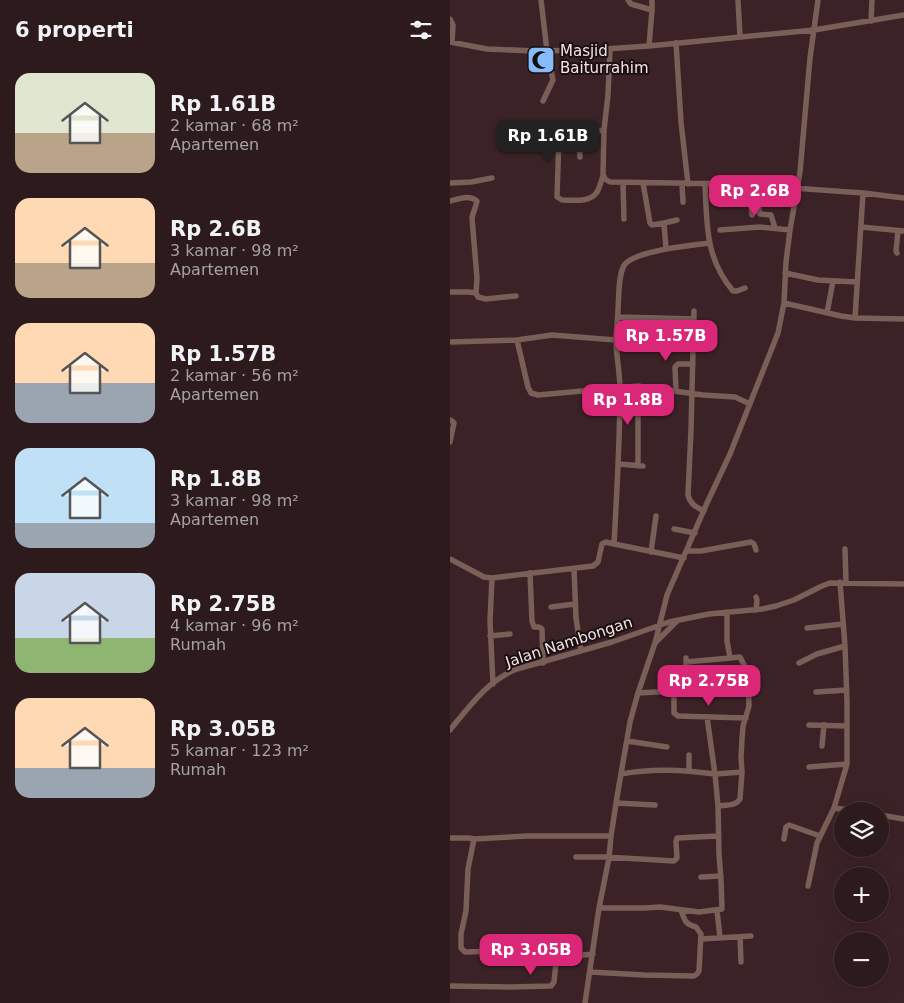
<!DOCTYPE html>
<html lang="id">
<meta charset="utf-8">
<style>
body{margin:0;font-family:"DejaVu Sans",sans-serif;background:#382729;color:#f1f3f6;height:100vh;display:flex;flex-direction:column;font-size:19px;white-space:nowrap}
*{box-sizing:border-box;margin:0}
p{font-size:16px;color:#a6a1a3}
.icon{flex:none;width:28px;height:28px;fill:none;stroke:currentColor;stroke-width:2;stroke-linecap:round;stroke-linejoin:round}
.map{position:relative;flex:1;overflow:hidden}
.panel{display:flex;flex-direction:column;background:#2c1a1c;width:450px}
.panel>*{flex:none}
.fabs{position:absolute;left:384px;top:802px;display:grid;gap:10px}
.fabs a{display:grid;place-items:center;width:55px;height:55px;border-radius:50%;background:#2c1a1c;box-shadow:0 5px 20px #0002,0 0 0 1px #48383b;font-size:25px}
.price{position:absolute;translate:-50% -42px;padding:0 11px;border-radius:10px;background:#db2777;color:#fff;font-size:16px;line-height:32px;filter:drop-shadow(0 1px 2px #0008)}
.price::after{content:'';position:absolute;left:50%;top:30px;width:15px;height:11px;margin-left:-8px;background:inherit;clip-path:polygon(0 0,100% 0,50% 100%)}
.price.current{background:#222;color:#fff}
ul{padding:0;list-style:none}
li{display:flex;align-items:center;gap:15px;height:125px;padding:0 15px}
li span{display:grid;place-items:center;flex:none;width:140px;height:100px;border-radius:15px;color:#555}
li>.icon{margin-inline-start:auto}
span .icon{width:60px;height:60px;fill:#fffc;stroke-width:1}
li b{font-size:21px}
h2{display:flex;justify-content:space-between;align-items:center;height:60px;padding:0 15px;font-size:21px}
main{display:flex;flex:1;min-height:0}
.map>svg:first-child{display:block}
</style>
<main>
<section class="panel">
<h2>6 properti<svg class="icon" aria-label="filters" viewBox="0 0 24 24"><path d="M4 7h16M4 17h16"/><circle cx="9" cy="7" r="2"/><circle cx="15" cy="17" r="2"/></svg></h2>
<ul>
<li><span style="background:linear-gradient(#dfe7d0 60%,#b9a48a 0)"><svg class="icon" aria-label="home" viewBox="0 0 24 24"><path d="M3 11l9-7 9 7M6 9v11h12V9"/></svg></span><div><b>Rp 1.61B</b><p>2 kamar · 68 m²</p><p>Apartemen</p></div></li>
<li><span style="background:linear-gradient(#ffd9b3 65%,#b9a48a 0)"><svg class="icon" aria-label="home" viewBox="0 0 24 24"><path d="M3 11l9-7 9 7M6 9v11h12V9"/></svg></span><div><b>Rp 2.6B</b><p>3 kamar · 98 m²</p><p>Apartemen</p></div></li>
<li><span style="background:linear-gradient(#ffd9b3 60%,#9aa5b1 0)"><svg class="icon" aria-label="home" viewBox="0 0 24 24"><path d="M3 11l9-7 9 7M6 9v11h12V9"/></svg></span><div><b>Rp 1.57B</b><p>2 kamar · 56 m²</p><p>Apartemen</p></div></li>
<li><span style="background:linear-gradient(#bfe0f5 75%,#9aa5b1 0)"><svg class="icon" aria-label="home" viewBox="0 0 24 24"><path d="M3 11l9-7 9 7M6 9v11h12V9"/></svg></span><div><b>Rp 1.8B</b><p>3 kamar · 98 m²</p><p>Apartemen</p></div></li>
<li><span style="background:linear-gradient(#c9d6e8 65%,#8fb573 0)"><svg class="icon" aria-label="home" viewBox="0 0 24 24"><path d="M3 11l9-7 9 7M6 9v11h12V9"/></svg></span><div><b>Rp 2.75B</b><p>4 kamar · 96 m²</p><p>Rumah</p></div></li>
<li><span style="background:linear-gradient(#ffd9b3 70%,#9aa5b1 0)"><svg class="icon" aria-label="home" viewBox="0 0 24 24"><path d="M3 11l9-7 9 7M6 9v11h12V9"/></svg></span><div><b>Rp 3.05B</b><p>5 kamar · 123 m²</p><p>Rumah</p></div></li>
</ul>
</section>
<div class="map">
<svg width="454" height="1003" viewBox="0 0 454 1003">
<rect width="100%" height="100%" fill="#3b2226"/>
<g fill="none" stroke-linecap="round" stroke-linejoin="round">
<path stroke="#7a5e58" stroke-width="5.5" d="M91 0 97 51 103 80 93 101
M178 0 181 4 202 10
M288 0 290 37
M0 19 3 25 2 42
M421 21 422 0
M0 42 37 49 85 51 140 50 199 46 364 30 454 15
M226 43 231 122 238 184
M199 46 202 10V0
M160 49 158 95 154 130 153 174 155 179 160 182 288 184 413 193 454 198
M128 133 130 157
M109 136 107 197 112 200C123 200 140 203 147 192 150 187 151 181 153 176
M88 139 154 130
M0 183 21 182 42 178
M173 183 174 219
M193 183 200 223 202 225 214 223 216 249
M232 184 233 202
M255 184C257 224 255 258 283 291H287L295 288
M299 185 302 215
M315 186 314 192 310 193 309 195V212L310 214 321 215 325 228
M0 201C9 199 19 194 27 201 26 207 23 212 22 218L27 278 26 293 19 292H0
M214 223 227 220
M411 227 454 231
M270 230 310 227 340 230
M447 253 446 251 448 231
M335 273 368 280 407 282
M26 293 28 297 36 299 66 296
M334 303 391 316 405 318 454 319
M244 311 241 430 238 495C240 504 246 507 254 511
M377 313 383 281
M168 317 244 319
M405 318 413 193
M67 340 102 335 166 340
M0 342 67 340 78 387 81 393 88 395 188 386 253 395 285 397 300 404
M188 386V466
M226 390 225 367 228 364H243
M0 420 2 421 4 423 0 442
M168 464 193 466
M224 529 245 533
M395 549 396 582
M237 551H251L301 542 304 544 306 550
M201 552 206 516
M234 558 164 544C167 492 170 440 170 389 170 372 166 356 166 339 166 329 168 319 168 309 169 298 168 273 175 264 189 250 239 246 259 243
M0 559 34 577 42 578 143 566 148 562 152 544 156 542 164 544
M124 568 126 618 131 651
M80 573 82 621 84 627H89L92 629 93 663
M42 578 40 621 43 684
M306 597 307 600 306 610
M101 607 125 604
M357 628 393 624
M40 636 60 634
M206 642 227 621
M236 662 280 658
M349 663 367 654 395 646
M236 673V658
M224 691 298 687
M366 692 397 690
M188 693 224 691V713L228 716 296 718
M257 717 265 774 292 772
M359 725 397 726
M0 730C19 707 38 680 67 669L162 642 219 622 259 614 312 609 326 606 344 600 372 586 380 583 454 584
M177 741 217 747
M372 746 374 725
M359 767 397 764
M239 771V755
M166 803 205 805
M268 806C276 805 286 806 290 799L292 772 291 757 292 739 293 726 299 706 298 677 295 667 290 657 280 658 277 641V612
M384 808 405 811
M430 815 454 819
M0 838H19L24 839 78 836H161
M24 839 18 869 16 911 11 934V948L15 952 77 950
M334 839 336 827 339 825 370 836
M126 857H156L224 861 227 858 226 842 227 838 268 836
M251 877 271 876
M358 886 367 843 384 808 397 764V702L395 646 390 582
M149 908H195L210 907 249 912 272 909 271 880 269 854 268 806 265 774C232 770 204 768 171 774
M267 910 270 938
M290 937 291 962
M251 939 301 936
M140 972 194 975 244 976 247 974 249 971 251 934 246 927C235 924 235 921 231 910
M0 986 60 987 101 986 104 982 106 963 109 959 114 957 143 954
M135 1003 149 908 159 858 161 836 167 797 180 722 188 693 205 643 217 595 257 503 280 454 328 333 334 303 336 262 340 230 350 172 360 58 368 0"/>
</g>
<defs>
<symbol id="mosque-square" viewBox="-11 -11 22 22"><rect x="-9" y="-9" width="18" height="18" rx="4" fill="#87bbfb" stroke="#1b0f11"/><path d="M3.5-4.9A6 6 0 1 0 3.5 4.9A5 5 0 1 1 3.5-4.9Z" fill="#111"/></symbol>
</defs>
<g fill-rule="evenodd">
<use href="#mosque-square" x="75" y="44" width="32" height="32"/>
</g>
<g text-anchor="middle" dominant-baseline="central" stroke-width="4" stroke-linejoin="round" paint-order="stroke">
<g font-size="15" fill="#f5e4e6" stroke="#1b0f11" text-anchor="start">
<text x="110" y="51">Masjid<tspan x="110" dy="17">Baiturrahim</tspan></text>
</g>
<g font-size="15" fill="#f5e4e6" stroke="#1b0f11">
<text transform="translate(119 642) rotate(-18)">Jalan Nambongan</text>
</g>
</g>
</svg>
<div class="fabs">
<a><svg class="icon" aria-label="layers" viewBox="0 0 24 24"><path d="M12 4l9 5-9 5-9-5zM3 14l9 5 9-5"/></svg></a>
<a>+</a>
<a>−</a>
</div>
<b class="price current" style="left:98px;top:162px">Rp 1.61B</b>
<b class="price" style="left:305px;top:217px">Rp 2.6B</b>
<b class="price" style="left:216px;top:362px">Rp 1.57B</b>
<b class="price" style="left:178px;top:426px">Rp 1.8B</b>
<b class="price" style="left:259px;top:707px">Rp 2.75B</b>
<b class="price" style="left:81px;top:976px">Rp 3.05B</b>
</div>
</main>
